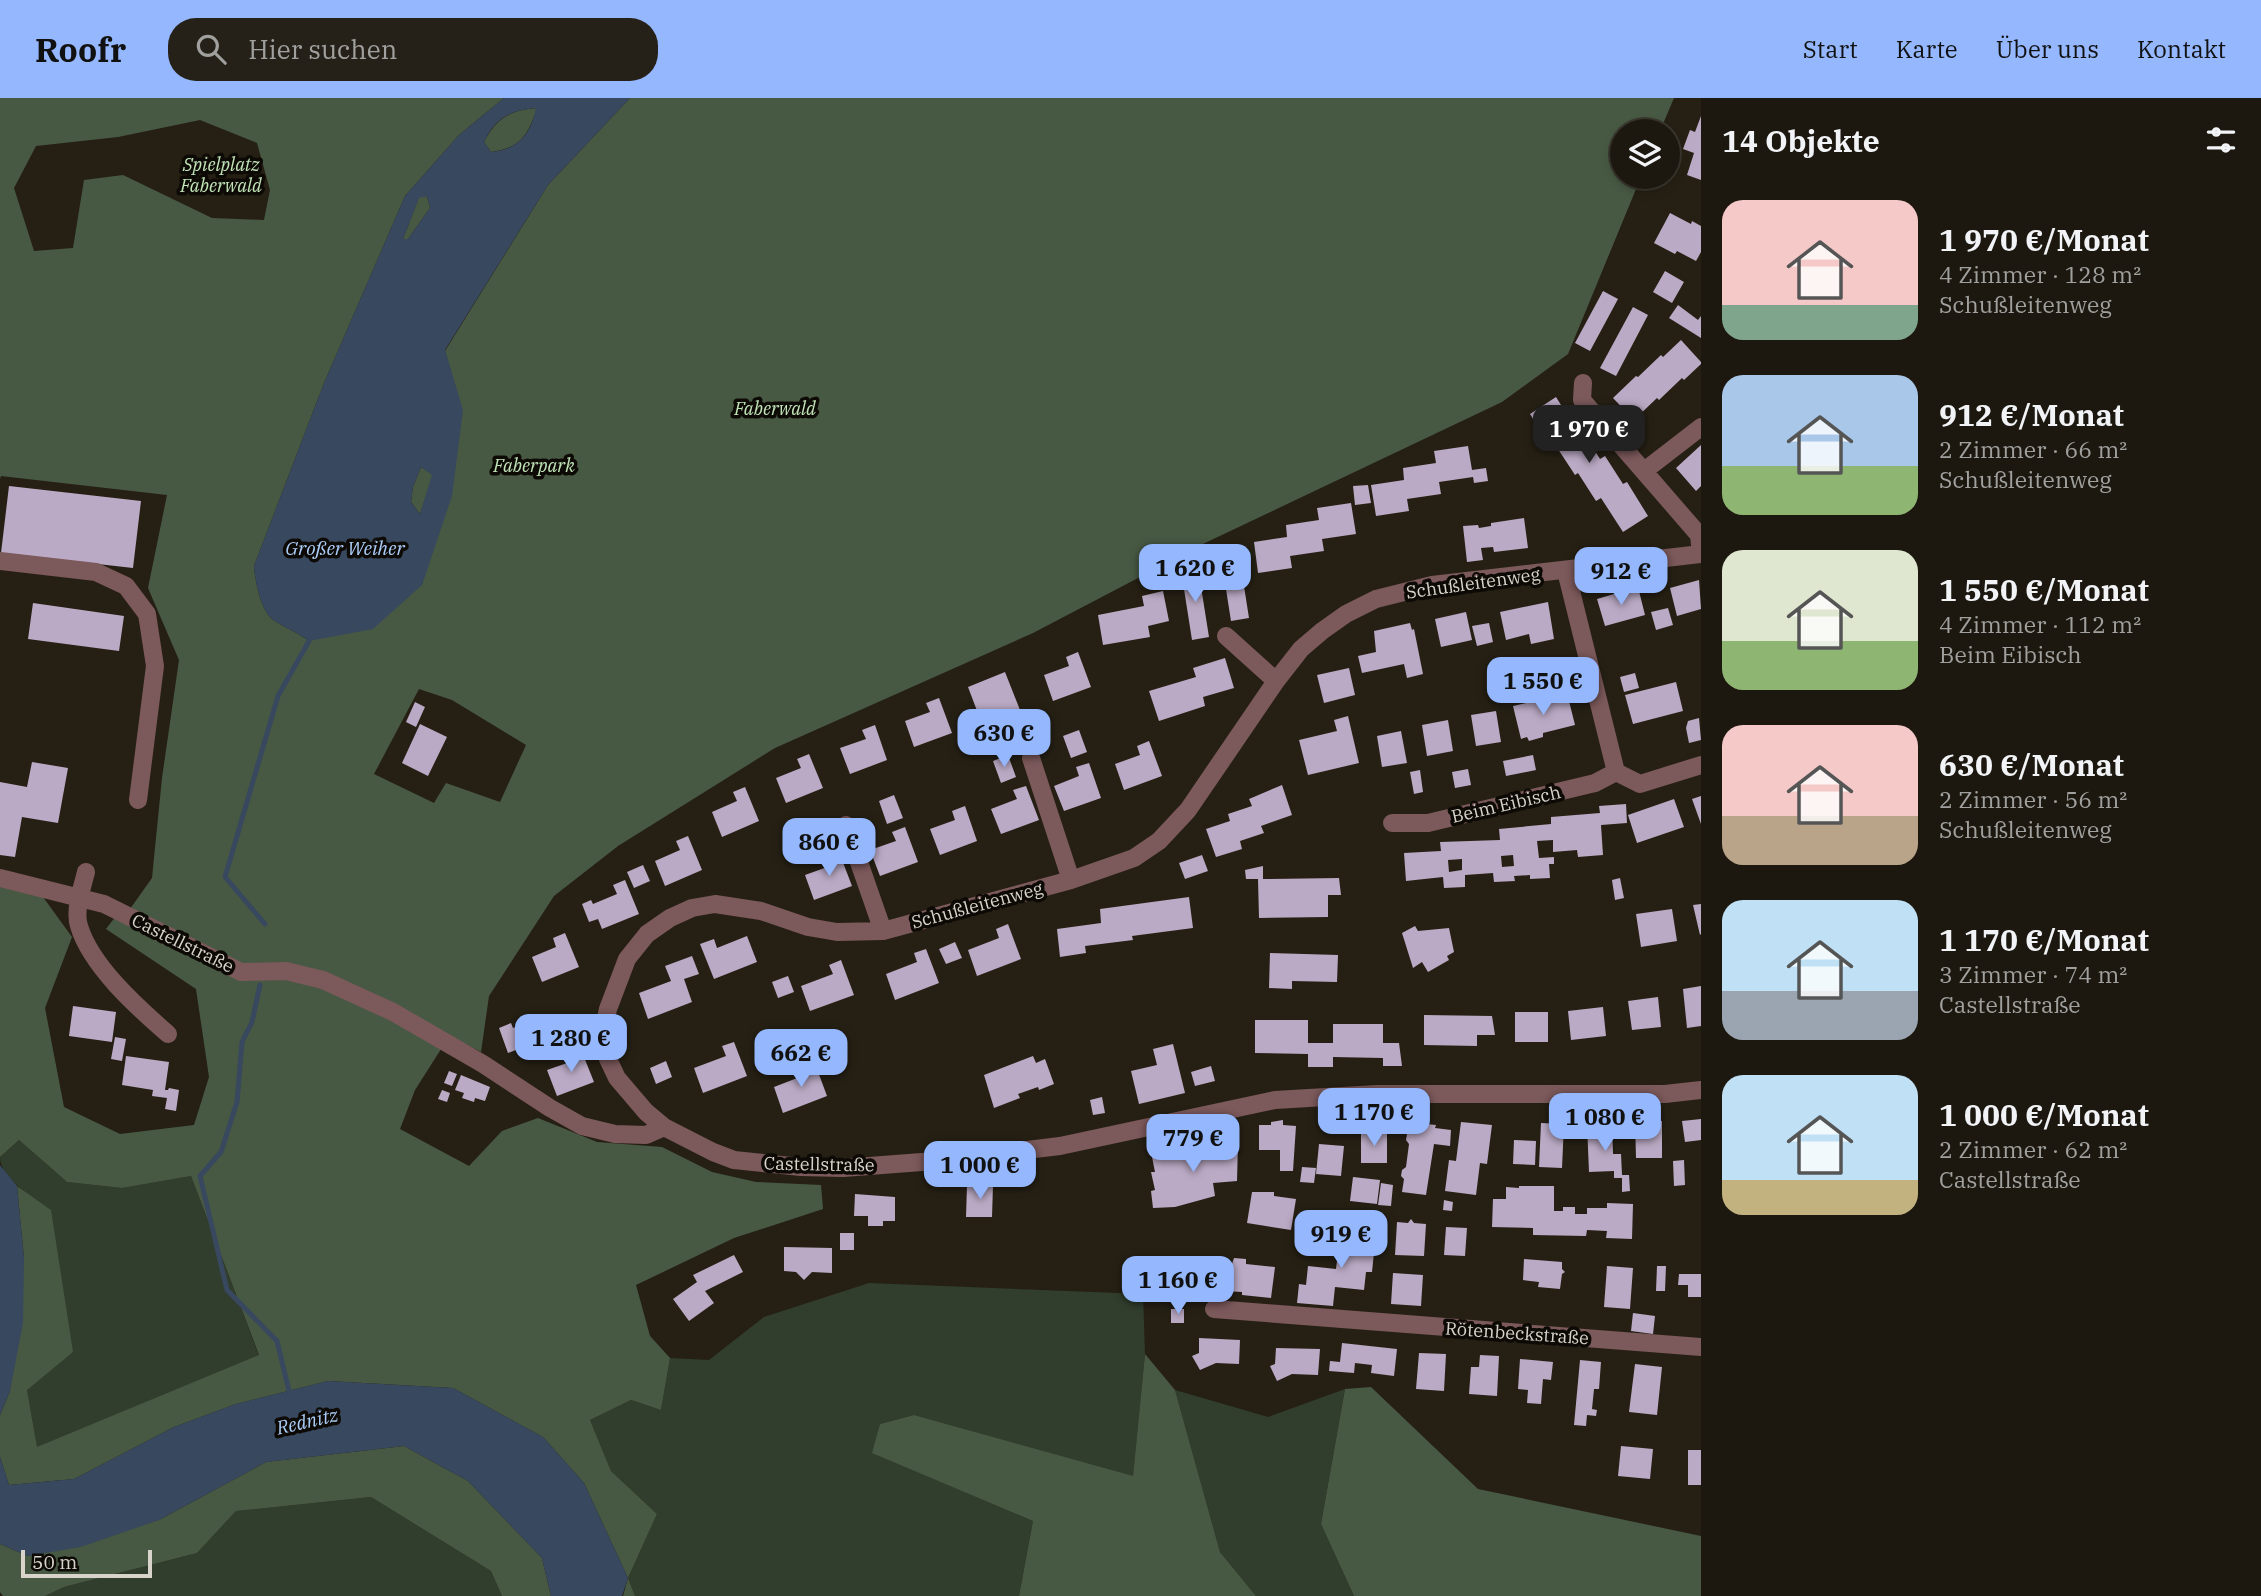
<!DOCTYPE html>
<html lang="de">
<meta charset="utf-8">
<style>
body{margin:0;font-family:"IBM Plex Serif",serif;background:#252118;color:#f1f3f6;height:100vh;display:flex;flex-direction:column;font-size:26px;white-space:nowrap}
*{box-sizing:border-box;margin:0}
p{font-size:23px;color:#a0a09e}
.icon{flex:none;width:38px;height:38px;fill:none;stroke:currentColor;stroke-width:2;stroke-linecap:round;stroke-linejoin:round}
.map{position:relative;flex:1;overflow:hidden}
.drawer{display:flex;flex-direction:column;background:#1c180f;width:560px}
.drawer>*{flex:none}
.controls{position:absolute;left:1610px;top:21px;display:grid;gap:14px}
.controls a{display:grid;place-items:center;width:70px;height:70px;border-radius:50%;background:#1c180f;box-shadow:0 4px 10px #0003,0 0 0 2px #3a372f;font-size:35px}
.scale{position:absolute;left:21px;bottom:18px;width:131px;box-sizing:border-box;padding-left:7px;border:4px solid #d8d4cc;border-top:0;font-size:19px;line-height:24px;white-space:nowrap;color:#d8d4cc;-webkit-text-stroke:5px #0d0a06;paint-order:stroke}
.price{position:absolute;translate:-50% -60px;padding:0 16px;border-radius:14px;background:#94b7fd;color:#111;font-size:23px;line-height:46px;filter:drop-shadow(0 2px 4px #0008)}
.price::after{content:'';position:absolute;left:50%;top:42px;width:21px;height:16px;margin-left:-10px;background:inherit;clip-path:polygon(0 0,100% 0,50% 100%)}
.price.on{background:#222;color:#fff}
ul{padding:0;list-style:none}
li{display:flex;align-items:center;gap:21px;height:175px;padding:0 21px}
li span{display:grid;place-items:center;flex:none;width:196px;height:140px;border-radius:21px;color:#555}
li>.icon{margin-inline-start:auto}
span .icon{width:84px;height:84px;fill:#fffc;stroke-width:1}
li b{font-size:30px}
h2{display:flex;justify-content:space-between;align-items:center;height:84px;padding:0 21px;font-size:30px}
header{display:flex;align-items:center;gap:42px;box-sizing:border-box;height:98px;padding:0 35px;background:#94b7fd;color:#111}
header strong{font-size:33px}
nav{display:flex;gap:38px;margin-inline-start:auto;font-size:24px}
.search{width:490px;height:63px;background:#252118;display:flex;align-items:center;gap:18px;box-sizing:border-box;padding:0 24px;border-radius:28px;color:#a0a09e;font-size:26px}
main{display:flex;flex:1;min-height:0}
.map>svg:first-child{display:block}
</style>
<header>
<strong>Roofr</strong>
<div class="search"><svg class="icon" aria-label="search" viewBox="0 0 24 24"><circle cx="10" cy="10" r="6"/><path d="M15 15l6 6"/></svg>Hier suchen</div>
<nav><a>Start</a><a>Karte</a><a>Über uns</a><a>Kontakt</a></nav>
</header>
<main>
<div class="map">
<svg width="1701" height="1498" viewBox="0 0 1701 1498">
<rect width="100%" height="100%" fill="#262014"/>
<path fill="#313e2d" d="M19 1042 67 1084 122 1090 191 1078 259 1258 37 1350 27 1292 51 1112C35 1101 0 1080 0 1059Z
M869 1185 1143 1196 1145 1256 1133 1379 914 1317 880 1326 873 1355 1033 1423 1019 1498H635L628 1480 657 1416 611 1373 590 1322 631 1302 661 1312 670 1260 709 1262 764 1219Z
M1345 1291 1321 1426 1354 1498H1256L1220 1454 1175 1292 1268 1319Z
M371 1399 491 1473 502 1498H45L64 1489 197 1455 236 1413Z"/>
<path fill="#485943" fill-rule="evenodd" d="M0 0H504L459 37 405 98 324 285 254 468C255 482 260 509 271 520 277 526 299 535 309 543L422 487 462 312 445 253 548 87 630 0H1674L1660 33H1622V79H1641L1568 256 1502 304 1205 445 1033 535 775 650 618 748 554 798 489 898 481 954 392 908 243 867 130 811 152 780 162 680 179 562 148 490 167 397 1 378 0 381ZM200 22 257 45 270 92 264 122 212 120 123 77 84 82 73 150 34 153 14 90 36 48 118 39ZM419 591 452 602 526 647 500 704 446 685 434 705 374 676Z
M537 10C528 37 521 50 491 54L484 44C496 20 511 12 537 10Z
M427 98 430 110 408 141H403L419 99Z
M421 369 433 377 420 416 411 404 413 389Z
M0 789 43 799 72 839 45 910 64 1009 120 1036 194 1027 209 979 196 891 106 831 116 818 182 855 242 881 287 879 334 894 443 948 415 992 400 1031 469 1068 502 1033 538 1020 597 1044 662 1049 712 1074 756 1084 821 1087 823 1111 734 1140 636 1187 650 1238 670 1260 661 1312 631 1302 590 1322 611 1373 657 1416 628 1480 635 1498H623L628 1480 584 1385 543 1339 453 1290 328 1283 236 1306 174 1329 74 1381 9 1387 0 1359V1317L10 1293 24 1160 17 1088 51 1112 73 1254 27 1292 37 1349 259 1257 191 1078 122 1090 67 1084 19 1042 0 1059Z
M1145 1256 1175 1292 1220 1454 1256 1498H1019L1033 1423 872 1355 880 1326 914 1317 1133 1378Z
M1371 1289 1478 1391 1701 1438V1498H1354L1321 1426 1345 1291Z
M404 1348 468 1383 542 1460 551 1498H502L491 1473 371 1399 236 1413 197 1455 64 1489 45 1498H3L0 1494V1446L28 1458 159 1422 266 1364Z"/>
<path fill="#38485e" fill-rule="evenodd" d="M504 0H630L548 87 445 252 463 312 452 398 422 487 373 531 309 543C299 535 277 526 271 520 260 509 255 482 254 468L324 285 405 98 459 37ZM536 10C531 36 519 51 491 54L484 44C495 20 511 12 536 10ZM427 98 430 110 408 141H403L419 100ZM421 369 432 377 420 416 411 404 413 389Z
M0 1067 17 1088 24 1160 23 1225 10 1293 0 1317Z
M328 1283 453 1290 543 1339 584 1385 628 1480 622 1498H551L542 1460 468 1383 404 1348 266 1364 159 1422 81 1449 28 1458 0 1446V1359L9 1387 74 1381 174 1329 236 1306Z"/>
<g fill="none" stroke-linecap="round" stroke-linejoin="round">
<path stroke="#38485e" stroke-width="5" d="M265 826 225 779 278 598 309 543
M260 887 252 924 242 944 237 1004 221 1054 200 1078 227 1192 277 1243 290 1297"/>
</g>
<path fill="#bbaac5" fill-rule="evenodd" d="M1701 18V82L1687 77 1694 55 1683 51 1690 32 1695 34Z
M1670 115 1691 126 1692 123 1701 128V154L1696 163 1677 153 1675 156 1654 145Z
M1665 173 1684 184 1672 205 1653 194Z
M1603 193 1618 201 1590 253 1575 245Z
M1678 207 1698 222 1701 218V240L1669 220Z
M1633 209 1648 217 1616 278 1600 270Z
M1681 242 1701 264V266L1684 282 1682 280 1659 302 1657 300 1634 322 1613 300 1636 278 1638 279 1661 257 1663 259Z
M1556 299 1578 334 1582 332 1600 361 1605 358 1623 386 1627 384 1648 418 1623 434 1601 400 1596 403 1578 375 1575 377 1556 348 1552 351 1530 316Z
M1701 347V388L1696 393 1676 370Z
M1468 348 1472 372 1486 370 1488 383 1474 385 1473 379 1439 384 1441 396 1407 401 1409 413 1376 418 1371 387 1404 382 1403 370 1436 365 1434 353Z
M1368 387 1371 405 1355 407 1353 388Z
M9 388 141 403 133 470 1 455Z
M1351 405 1356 436 1322 441 1324 453 1290 458 1292 470 1258 475 1254 444 1287 439 1286 427 1319 422 1317 410Z
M1524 420 1528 450 1494 454 1493 449 1481 450 1483 462 1467 464 1463 428 1478 427 1479 430 1491 428V425Z
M1238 450 1249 520 1231 523 1220 453Z
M1198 470 1209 539 1192 542 1181 472Z
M1699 482 1701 511 1677 518 1670 490Z
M1638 489 1645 517 1605 528 1597 501Z
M1163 493 1169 523 1148 528 1150 539 1103 547 1098 517 1144 508 1142 498Z
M1548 504 1554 541 1531 546 1529 536 1506 542 1500 514Z
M33 505 124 518 119 553 28 541Z
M1668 510 1673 527 1656 532 1651 514Z
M1466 514 1472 542 1441 549 1435 521Z
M1410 525 1412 532 1414 531 1423 576 1407 580 1404 566 1362 575 1358 558 1376 554 1374 533Z
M1489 525 1493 544 1477 548 1472 528Z
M1078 554 1091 589 1053 603 1044 577 1069 568 1066 559Z
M1225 560 1234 590 1203 599 1205 608 1159 623 1149 593 1196 579 1193 570Z
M1349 570 1355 597 1324 605 1317 577Z
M1005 574 1020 612 982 626 968 589Z
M1635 575 1639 590 1624 594 1620 579Z
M1676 584 1683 613 1633 626 1625 597Z
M1568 599 1575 627 1543 635V639L1529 643 1527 639 1521 641 1513 608 1543 601 1544 605Z
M939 600 952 635 914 649 905 623 930 614 926 605Z
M415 604 425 609 416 629 406 624Z
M1496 613 1501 644 1476 648 1471 617Z
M1348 618 1359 665 1308 677 1299 642 1337 633 1334 622Z
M1699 620 1701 642 1689 645 1686 630 1688 623Z
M1448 622 1453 653 1427 658 1422 627Z
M420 626 447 639 428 678 402 665Z
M875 627 887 662 850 676 840 650 866 641 862 632Z
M1079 632 1087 654 1071 660 1063 638Z
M1401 633 1407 665 1382 669 1377 638Z
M1149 643 1162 678 1124 692 1115 666 1140 657 1137 648Z
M809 656 823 690 786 705 776 680 801 670 797 661Z
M1008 657 1016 679 1001 685 993 663Z
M1533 657 1536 672 1506 678 1503 663Z
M32 664 68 670 58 725 22 719 15 759 0 757V684L27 689Z
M1089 665 1101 700 1064 713 1054 688 1079 678 1076 669Z
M1468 671 1471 687 1455 690 1452 674Z
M1420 672 1423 694 1414 696 1410 674Z
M1282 687 1292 717 1261 728 1264 735 1240 743 1242 751 1216 759 1206 731 1230 723 1228 716 1252 708 1249 701Z
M1026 688 1039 722 1001 736 991 711 1017 701 1013 692Z
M745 689 759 723 722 739 712 714 737 703 733 694Z
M894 697 903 720 887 726 879 703Z
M1701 698V726L1692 701Z
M1674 701 1684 729 1637 745 1628 717Z
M1626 706 1627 725 1601 727 1603 757 1578 759 1577 752 1553 754V742L1537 743 1539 760 1554 759V766H1549L1550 780 1530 781V777L1514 778 1515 783 1494 784 1493 775 1465 777V789L1444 790 1443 779 1406 783 1404 755 1441 753 1440 744 1500 742 1499 731 1551 726V719L1600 715 1599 708ZM1513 757 1514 768 1502 769 1501 758ZM1462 761V772L1449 774 1448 762Z
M965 708 977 743 940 757 930 731 955 722 952 713Z
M826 722 834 744 817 750 809 728Z
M905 729 918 764 880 778 870 752 896 743 892 734Z
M688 738 702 772 665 788 655 763 680 752 676 743Z
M839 754 852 788 814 802 805 777 830 768 827 758Z
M1202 757 1208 773 1185 781 1179 765Z
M643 767 650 783 634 790 627 774Z
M1263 768V781L1339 780 1341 797H1328V819L1259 820 1258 781H1246L1245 772Z
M1620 780 1624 800 1615 802 1612 782Z
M625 782 639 816 602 831 598 821 589 824 582 806 591 802 593 806 617 796 613 787Z
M1189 799 1193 830 1132 838 1133 842 1085 848 1086 855 1060 859 1057 831 1101 825 1100 811Z
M1701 806V836L1700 837 1693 807Z
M1672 811 1677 843 1641 849 1636 816Z
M1008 826 1021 861 977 878 968 852 999 840 996 831Z
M1415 828 1418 833 1449 830 1454 854 1447 858 1449 862 1428 874 1422 864 1413 870 1402 835Z
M565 835 579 869 542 884 532 859 556 849 553 840Z
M747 838 757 864 714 881 700 846 714 841 717 850Z
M955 844 962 860 946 866 939 851Z
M926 851 939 885 895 902 886 876 917 864 914 855Z
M1270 855 1338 857 1337 884 1292 883V891L1269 890Z
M692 858 699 876 684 881 692 904 648 921 639 895 671 883 665 868Z
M841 862 854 897 810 913 801 888 833 876 829 867Z
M788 878 794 894 778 900 772 884Z
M1701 888V928L1687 930 1683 891Z
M1658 899 1661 929 1632 932 1628 903Z
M73 908 116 914 112 944 69 938Z
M1603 909 1606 938 1571 942 1568 913Z
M1515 914H1548V944H1515Z
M548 917 556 937 508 955 499 930 511 925 513 930Z
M1424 917 1492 918 1495 937H1477V948L1424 947Z
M1255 922H1308V945H1333V926H1383V945H1399L1402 968H1383V960L1333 959V969H1308V956L1255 955Z
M115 939 126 941 122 963 111 961Z
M734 944 747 978 703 995 694 970 726 958 722 948Z
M1173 946 1185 995 1139 1006 1131 973 1157 967 1153 951Z
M556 947 559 956 544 962 540 953Z
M580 949 594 984 557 998 547 972 570 964 566 954Z
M126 958 169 964 165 992H168L169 990 179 992 176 1013 165 1011 167 1000 152 998 153 992 122 987Z
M1033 958 1036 965 1045 961 1054 986 1039 992 1038 989 1018 996 1020 1000 994 1010 984 977Z
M666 963 672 979 656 986 650 970Z
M814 963 827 998 783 1015 774 989 805 977 802 968Z
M1211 968 1215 983 1195 988 1191 974Z
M449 973 457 976 452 988 444 985Z
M461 977 490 989 485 1003 475 1000 474 1004 462 1000 464 995 455 992Z
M442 992 450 995 447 1004 438 1001Z
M1102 999 1105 1015 1093 1017 1090 1002Z
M1701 1021V1042L1685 1044 1682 1023Z
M1283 1022V1027L1296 1028 1293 1073H1280V1052H1259V1027H1271V1024Z
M1424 1022 1427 1026 1436 1027 1435 1030 1451 1032 1450 1048 1434 1046 1426 1097 1402 1094 1404 1081 1401 1078 1402 1072 1406 1069 1409 1046 1406 1042 1407 1036 1411 1034 1412 1024 1420 1025Z
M1635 1023H1662V1060H1636Z
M1461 1024 1492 1027 1487 1066 1480 1065 1476 1097 1445 1093 1449 1062 1456 1063Z
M1541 1025 1564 1026 1562 1070 1539 1069Z
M1612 1025 1613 1056H1621L1622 1077H1629L1630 1093 1622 1094V1080H1614V1073L1589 1074 1587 1026Z
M1361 1034 1387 1035V1065H1361Z
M1514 1042 1536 1043 1535 1067 1513 1066Z
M1214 1045H1238L1237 1083 1213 1085 1215 1098 1175 1109 1153 1110 1151 1093 1155 1092 1151 1074H1155L1152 1059Z
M1319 1046 1344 1048 1341 1078 1316 1076Z
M1684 1062 1685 1087 1674 1088 1673 1063Z
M1302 1069 1316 1070 1314 1085 1300 1084Z
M1353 1079 1380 1082 1377 1106 1350 1103Z
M1381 1085 1393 1087 1391 1108 1378 1107Z
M967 1087H993L992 1119H966Z
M1519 1088H1554V1113H1563V1109H1575V1116H1587V1110H1607V1105L1633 1106 1632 1141 1606 1140 1607 1133 1587 1132 1586 1138 1533 1137V1130L1492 1129 1493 1101H1506V1089L1519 1090Z
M1252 1094H1274V1098L1296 1101 1291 1132 1247 1125Z
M855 1096 895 1099V1123H883V1128H868V1118H854Z
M1444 1102 1453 1104 1452 1113 1443 1112Z
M1411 1121 1414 1125 1426 1126 1424 1158 1395 1157 1397 1124 1408 1125Z
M1446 1129 1467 1130 1465 1158 1444 1157Z
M1341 1131 1376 1135 1372 1174H1366L1364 1192 1335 1189 1333 1208 1297 1205 1299 1186 1306 1187 1308 1168 1336 1171Z
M840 1135H854V1152H840Z
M784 1149 832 1150V1175L812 1174 804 1182 796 1174 784 1173Z
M734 1157 743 1174 705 1193 714 1205 689 1223 673 1201 697 1184 693 1177Z
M1234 1160 1246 1161V1166L1275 1169 1271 1200 1242 1197V1194L1223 1193Z
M1524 1161 1562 1164V1171L1565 1174 1562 1176 1560 1191 1538 1189 1539 1184 1523 1182Z
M1607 1168 1633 1170 1630 1211 1604 1209Z
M1657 1168H1666L1665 1193H1656Z
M1170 1172H1213V1196H1202L1201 1200 1192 1199 1191 1204H1169Z
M1393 1175 1423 1177 1421 1208 1391 1206Z
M1679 1176H1701V1199H1688V1187H1678Z
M1152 1177 1166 1178V1195H1152Z
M1171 1211H1184V1225H1171Z
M1633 1215 1655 1218 1653 1236 1631 1233Z
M1199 1240 1240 1242 1239 1266 1216 1265 1200 1272 1192 1258 1199 1255Z
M1342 1245 1397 1251 1394 1278 1371 1275 1372 1267 1355 1265 1354 1275 1329 1273 1330 1263 1340 1264Z
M1276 1250 1320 1251 1318 1277 1292 1276 1277 1283 1270 1268 1275 1266Z
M1419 1255 1446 1256 1444 1293 1416 1291Z
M1480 1257 1499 1258 1497 1298 1469 1296 1471 1269H1479Z
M1520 1261 1553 1264 1551 1282 1543 1281 1541 1306 1527 1305 1528 1292 1518 1291Z
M1580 1262 1601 1264 1599 1291H1594L1592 1311 1597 1312 1596 1318 1587 1317 1586 1328 1574 1327Z
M1635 1266 1662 1269 1657 1317 1629 1314Z
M1621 1348 1653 1351 1650 1381 1618 1378Z
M1688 1352H1701V1387H1688Z"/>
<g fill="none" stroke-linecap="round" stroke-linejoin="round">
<path stroke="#7c595b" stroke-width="18" d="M1583 285 1582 302 1699 437 1701 456
M1644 373 1701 329
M1701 456 1432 487 1376 501 1346 516 1322 533 1301 551 1276 583 1188 712 1159 743 1134 760 1071 782 883 833 837 834 808 829 761 813 715 806 692 810 670 820 647 836 627 861 608 911 603 934 608 961 617 980 646 1014 664 1029 713 1054 734 1062 801 1069 843 1070 935 1063 1060 1048 1275 1002 1377 996H1665L1701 992
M0 463 96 474 126 488 147 516 155 568 138 702
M1566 473 1616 674
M1226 538 1276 583
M1031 660 1071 782
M1392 725H1428L1595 685 1616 674 1640 686 1701 667
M846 727 883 833
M86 774C82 790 74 813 79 828 91 868 137 909 168 936
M0 780 104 806 241 874 286 873 323 882 393 914 483 966 550 1010 582 1028 615 1036 646 1037 664 1029
M1214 1211 1701 1249"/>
</g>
<g text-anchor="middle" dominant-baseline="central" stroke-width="7" stroke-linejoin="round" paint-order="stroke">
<g font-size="18" font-style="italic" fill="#c2e5b8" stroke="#0d0a06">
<text x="221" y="66">Spielplatz<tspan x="221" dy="21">Faberwald</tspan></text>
<text x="775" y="310">Faberwald</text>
<text x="534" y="367">Faberpark</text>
</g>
<g font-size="18" fill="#d8d4cc" stroke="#0d0a06">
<text transform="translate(1473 485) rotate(-8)">Schußleitenweg</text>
<text transform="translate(1506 706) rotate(-13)">Beim Eibisch</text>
<text transform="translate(977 807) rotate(-15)">Schußleitenweg</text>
<text transform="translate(183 845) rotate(26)">Castellstraße</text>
<text transform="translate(819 1066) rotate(1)">Castellstraße</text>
<text transform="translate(1517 1235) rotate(4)">Rötenbeckstraße</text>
</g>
<g font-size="19" font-style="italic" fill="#accefa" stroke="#0d0a06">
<text x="345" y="450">Großer Weiher</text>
<text transform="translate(307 1323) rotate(-13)">Rednitz</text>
</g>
</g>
</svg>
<div class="controls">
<a><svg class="icon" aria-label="layers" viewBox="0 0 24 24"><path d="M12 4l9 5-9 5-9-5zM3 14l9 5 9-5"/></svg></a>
</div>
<div class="scale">50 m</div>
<b class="price on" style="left:1589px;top:367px">1 970 €</b>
<b class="price" style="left:1195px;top:506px">1 620 €</b>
<b class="price" style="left:1621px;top:509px">912 €</b>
<b class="price" style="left:1543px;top:619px">1 550 €</b>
<b class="price" style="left:1004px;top:671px">630 €</b>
<b class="price" style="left:829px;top:780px">860 €</b>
<b class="price" style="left:571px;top:976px">1 280 €</b>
<b class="price" style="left:801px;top:991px">662 €</b>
<b class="price" style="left:1374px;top:1050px">1 170 €</b>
<b class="price" style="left:1605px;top:1055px">1 080 €</b>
<b class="price" style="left:1193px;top:1076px">779 €</b>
<b class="price" style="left:980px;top:1103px">1 000 €</b>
<b class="price" style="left:1341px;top:1172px">919 €</b>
<b class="price" style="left:1178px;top:1218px">1 160 €</b>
</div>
<section class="drawer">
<h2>14 Objekte<svg class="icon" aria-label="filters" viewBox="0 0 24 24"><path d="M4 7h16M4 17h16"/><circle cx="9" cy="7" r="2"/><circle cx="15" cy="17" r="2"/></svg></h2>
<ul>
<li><span style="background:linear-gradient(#f6c9c9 75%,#7fa58c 0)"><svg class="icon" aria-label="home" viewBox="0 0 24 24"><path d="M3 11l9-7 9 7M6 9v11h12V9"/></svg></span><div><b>1 970 €/Monat</b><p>4 Zimmer · 128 m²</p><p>Schußleitenweg</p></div></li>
<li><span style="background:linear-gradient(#a9c7e8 65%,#8fb573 0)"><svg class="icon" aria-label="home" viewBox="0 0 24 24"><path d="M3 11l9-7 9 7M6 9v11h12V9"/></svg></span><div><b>912 €/Monat</b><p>2 Zimmer · 66 m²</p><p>Schußleitenweg</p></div></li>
<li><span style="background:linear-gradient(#dfe7d0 65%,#8fb573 0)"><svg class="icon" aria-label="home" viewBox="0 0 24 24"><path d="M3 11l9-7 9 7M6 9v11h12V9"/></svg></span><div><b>1 550 €/Monat</b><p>4 Zimmer · 112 m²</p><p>Beim Eibisch</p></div></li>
<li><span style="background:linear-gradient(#f6c9c9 65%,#b9a48a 0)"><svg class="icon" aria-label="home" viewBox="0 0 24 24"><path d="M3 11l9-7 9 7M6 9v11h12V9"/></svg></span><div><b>630 €/Monat</b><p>2 Zimmer · 56 m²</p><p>Schußleitenweg</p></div></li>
<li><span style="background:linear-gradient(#bfe0f5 65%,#9aa5b1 0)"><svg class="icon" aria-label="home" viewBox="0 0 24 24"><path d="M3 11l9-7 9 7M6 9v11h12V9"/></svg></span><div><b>1 170 €/Monat</b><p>3 Zimmer · 74 m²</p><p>Castellstraße</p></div></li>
<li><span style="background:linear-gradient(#bfe0f5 75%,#c2b280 0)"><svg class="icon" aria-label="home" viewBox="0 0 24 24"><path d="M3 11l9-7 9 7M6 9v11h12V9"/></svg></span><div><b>1 000 €/Monat</b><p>2 Zimmer · 62 m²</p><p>Castellstraße</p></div></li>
</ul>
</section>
</main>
